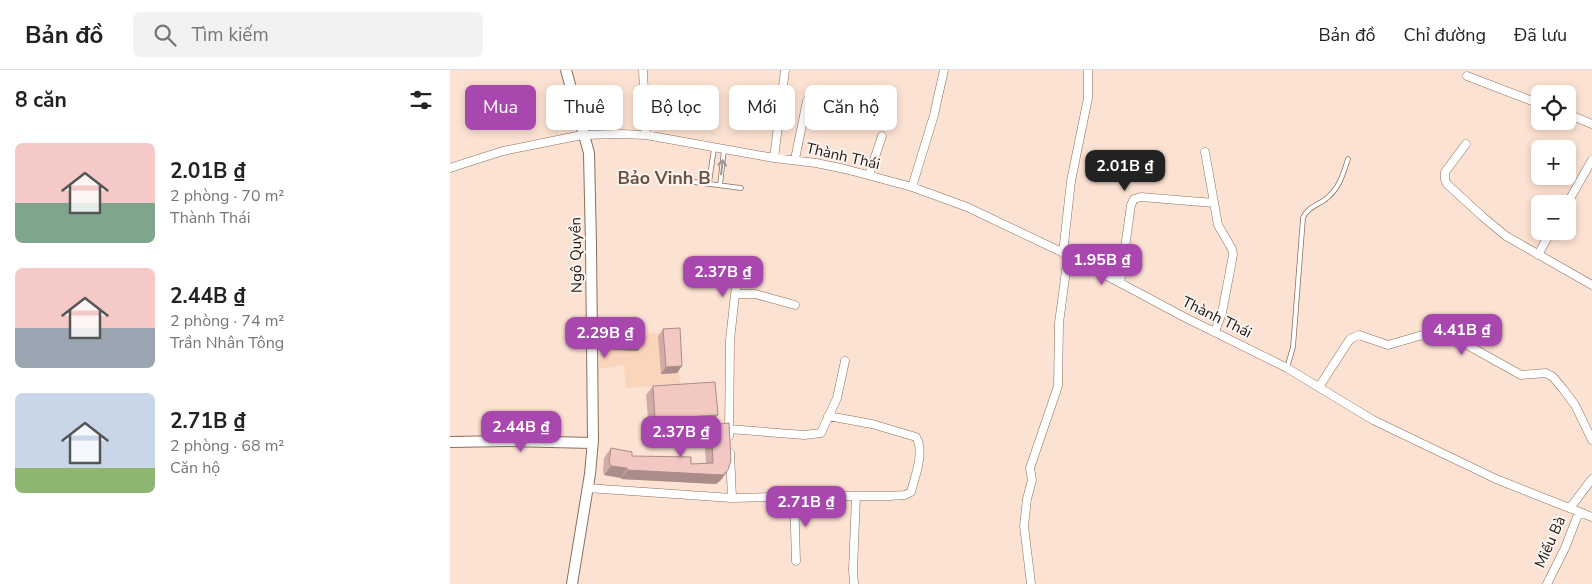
<!DOCTYPE html>
<html lang="vi">
<meta charset="utf-8">
<style>
body{margin:0;font-family:"Nunito Sans",sans-serif;background:#f2f2f2;color:#222;height:100vh;display:flex;flex-direction:column;font-size:19px;white-space:nowrap}
*{box-sizing:border-box;margin:0}
p{font-size:16px;color:#767676}
.icon{flex:none;width:28px;height:28px;fill:none;stroke:currentColor;stroke-width:2;stroke-linecap:round;stroke-linejoin:round}
.map{position:relative;flex:1;overflow:hidden}
.drawer{display:flex;flex-direction:column;background:#fff;width:450px}
.drawer>*{flex:none}
.guide{position:absolute;left:15px;top:15px;width:475px;height:45px;display:flex;gap:10px}
.fabs{position:absolute;left:1081px;top:15px;display:grid;gap:10px}
.fabs a{display:grid;place-items:center;width:45px;height:45px;border-radius:8px;background:#fff;box-shadow:0 2px 8px #0003;font-size:25px}
.price{position:absolute;translate:-50% -42px;padding:0 11px;border-radius:10px;background:#a847ae;color:#fff;font-size:16px;line-height:32px;filter:drop-shadow(0 1px 2px #0008)}
.price::after{content:'';position:absolute;left:50%;top:30px;width:15px;height:11px;margin-left:-8px;background:inherit;clip-path:polygon(0 0,100% 0,50% 100%)}
.price.active{background:#222;color:#fff}
ul{padding:0;list-style:none}
li{display:flex;align-items:center;gap:15px;height:125px;padding:0 15px}
li span{display:grid;place-items:center;flex:none;width:140px;height:100px;border-radius:8px;color:#555}
li>.icon{margin-inline-start:auto}
span .icon{width:60px;height:60px;fill:#fffc;stroke-width:1}
li b{font-size:21px}
h2{display:flex;justify-content:space-between;align-items:center;height:60px;padding:0 15px;font-size:21px}
.tag{padding:0 18px;border-radius:8px;background:#fff;box-shadow:0 2px 8px #0003;font-size:18px;line-height:45px}
.tag.active{background:#a847ae;color:#fff}
header{display:flex;align-items:center;gap:30px;box-sizing:border-box;height:70px;padding:0 25px;background:#fff;border-bottom:1px solid #e0e0e0}
header strong{font-size:24px}
nav{display:flex;gap:28px;margin-inline-start:auto;font-size:18px}
.search{width:350px;height:45px;background:#f2f2f2;display:flex;align-items:center;gap:12px;box-sizing:border-box;padding:0 18px;border-radius:8px;color:#767676;font-size:19px}
main{display:flex;flex:1;min-height:0}
.map>svg:first-child{display:block}
</style>
<header>
<strong>Bản đồ</strong>
<div class="search"><svg class="icon" aria-label="search" viewBox="0 0 24 24"><circle cx="10" cy="10" r="6"/><path d="M15 15l6 6"/></svg>Tìm kiếm</div>
<nav><a>Bản đồ</a><a>Chỉ đường</a><a>Đã lưu</a></nav>
</header>
<main>
<section class="drawer">
<h2>8 căn<svg class="icon" aria-label="filters" viewBox="0 0 24 24"><path d="M4 7h16M4 17h16"/><circle cx="9" cy="7" r="2"/><circle cx="15" cy="17" r="2"/></svg></h2>
<ul>
<li><span style="background:linear-gradient(#f6c9c9 60%,#7fa58c 0)"><svg class="icon" aria-label="home" viewBox="0 0 24 24"><path d="M3 11l9-7 9 7M6 9v11h12V9"/></svg></span><div><b>2.01B ₫</b><p>2 phòng · 70 m²</p><p>Thành Thái</p></div></li>
<li><span style="background:linear-gradient(#f6c9c9 60%,#9aa5b1 0)"><svg class="icon" aria-label="home" viewBox="0 0 24 24"><path d="M3 11l9-7 9 7M6 9v11h12V9"/></svg></span><div><b>2.44B ₫</b><p>2 phòng · 74 m²</p><p>Trần Nhân Tông</p></div></li>
<li><span style="background:linear-gradient(#c9d6e8 75%,#8fb573 0)"><svg class="icon" aria-label="home" viewBox="0 0 24 24"><path d="M3 11l9-7 9 7M6 9v11h12V9"/></svg></span><div><b>2.71B ₫</b><p>2 phòng · 68 m²</p><p>Căn hộ</p></div></li>
</ul>
</section>
<div class="map">
<svg width="1142" height="514" viewBox="0 0 1142 514">
<rect width="100%" height="100%" fill="#fce2d2"/>
<path fill="#fbd4bc" d="M226 263 230 314 176 318 174 295 149 299 152 264Z"/>
<g fill="none" stroke-linecap="round" stroke-linejoin="round">
<defs>
<path id="service" d="M236 111 291 118
M259 113 264 78
M270 115 274 80
M837 298 843 277 853 148C857 137 869 135 877 128 890 117 893 104 898 89"/>
<path id="minor" d="M193 0 196 65
M1017 6 1090 34
M1118 44 1142 54
M1016 74 995 102V109L997 114 1033 147 1056 166 1142 215
M755 82 768 155 782 179 783 185 772 243 765 261
M324 88 335 0
M345 89 357 31
M0 98 53 81 132 65 171 64 196 65 324 88 366 93 395 99 462 117 517 137 618 185 734 247 837 298 923 350 1046 409 1142 447
M419 105 432 66
M462 117 484 45 494 0
M1117 134 1142 90
M613 183 621 111 638 28V0
M1088 185 1101 161
M670 213 681 135 684 129 691 127 764 133
M285 224 292 198
M869 317 900 269 909 265 938 275 969 266 980 264 1019 276 1071 305 1096 303 1103 307 1113 319 1125 335 1142 370
M279 359 354 365 371 363 387 328 395 291
M279 366 280 270 285 224H305L345 235
M280 383 282 428
M137 418 282 428 358 426H439L455 425 461 422C465 406 475 382 466 367L422 354 378 346
M344 426 346 491
M1120 438 1142 409
M404 514 403 500 406 426
M581 514 574 456 577 429 582 410 580 398 608 316 609 253 618 185
M1097 514 1115 478 1129 442"/>
<path id="tertiary" d="M116 0 139 83 141 176 143 370 140 404 122 514
M0 372 58 371 143 373"/>
</defs>
<use href="#service" stroke="#8b6f5d" stroke-width="5.5"/>
<use href="#minor" stroke="#8b6f5d" stroke-width="9"/>
<use href="#tertiary" stroke="#8b6f5d" stroke-width="12"/>
<use href="#service" stroke="#fff" stroke-width="4"/>
<use href="#minor" stroke="#fff" stroke-width="8"/>
<use href="#tertiary" stroke="#fff" stroke-width="10"/>
</g>
<path fill="#d1aca7" d="M213 259 227 303 211 304 208 266Z
M158 263 191 276 188 281 154 279V268Z
M203 316 261 355 271 410 266 414 171 409V408L154 405 153 401 154 388 161 378 182 386 241 394 256 393 254 364 261 355 199 359 196 325Z"/>
<path fill="#aa8c88" d="M157 274 191 276 188 281 154 279Z
M232 296 227 303 211 304 216 297Z
M268 345 261 355 199 359 205 349Z
M161 396 177 398 171 408 154 405Z
M177 400H278L271 410 266 414 171 409Z"/>
<path fill="#f3c8c2" stroke="#aa8c88" d="M230 258 232 296 216 297 213 259Z
M158 263 192 264 191 276 157 274Z
M265 312 268 345 205 349 203 316Z
M279 353 281 391 278 400 273 405 177 400V398L161 396 159 392 161 378 182 382V386L241 387V394L263 393 261 355Z"/>
<defs><path id="oneway-shaft" d="M-6 0H5M1.5-3L5.5 0L1.5 3" fill="none" stroke-width="1.6" stroke-linecap="round" stroke-linejoin="round" transform="scale(1.25)"/></defs>
<use stroke="#9b9693" href="#oneway-shaft" transform="translate(272 97) rotate(-83)"/>
<g text-anchor="middle" dominant-baseline="central" stroke-width="4" stroke-linejoin="round" paint-order="stroke">
<g font-size="15" fill="#21160f" stroke="#faf4f0">
<text transform="translate(393 86) rotate(13)">Thành Thái</text>
<text transform="translate(126 185) rotate(-91)">Ngô Quyền</text>
<text transform="translate(767 247) rotate(26)">Thành Thái</text>
<text transform="translate(1100 472) rotate(-66)">Miếu Bà</text>
</g>
<g font-size="18" font-weight="bold" fill="#6c5141" stroke="#faf4f0">
<text x="214" y="108">Bảo Vinh B</text>
</g>
</g>
</svg>
<div class="fabs">
<a><svg class="icon" aria-label="locate" viewBox="0 0 24 24"><circle cx="12" cy="12" r="6"/><path d="M12 2v4M12 18v4M2 12h4M18 12h4"/></svg></a>
<a>+</a>
<a>−</a>
</div>
<b class="price active" style="left:675px;top:122px">2.01B ₫</b>
<b class="price" style="left:652px;top:216px">1.95B ₫</b>
<b class="price" style="left:273px;top:228px">2.37B ₫</b>
<b class="price" style="left:1012px;top:286px">4.41B ₫</b>
<b class="price" style="left:155px;top:289px">2.29B ₫</b>
<b class="price" style="left:71px;top:383px">2.44B ₫</b>
<b class="price" style="left:231px;top:388px">2.37B ₫</b>
<b class="price" style="left:356px;top:458px">2.71B ₫</b>
<div class="guide">
<a class="tag active">Mua</a>
<a class="tag">Thuê</a>
<a class="tag">Bộ lọc</a>
<a class="tag">Mới</a>
<a class="tag">Căn hộ</a>
</div>
</div>
</main>
